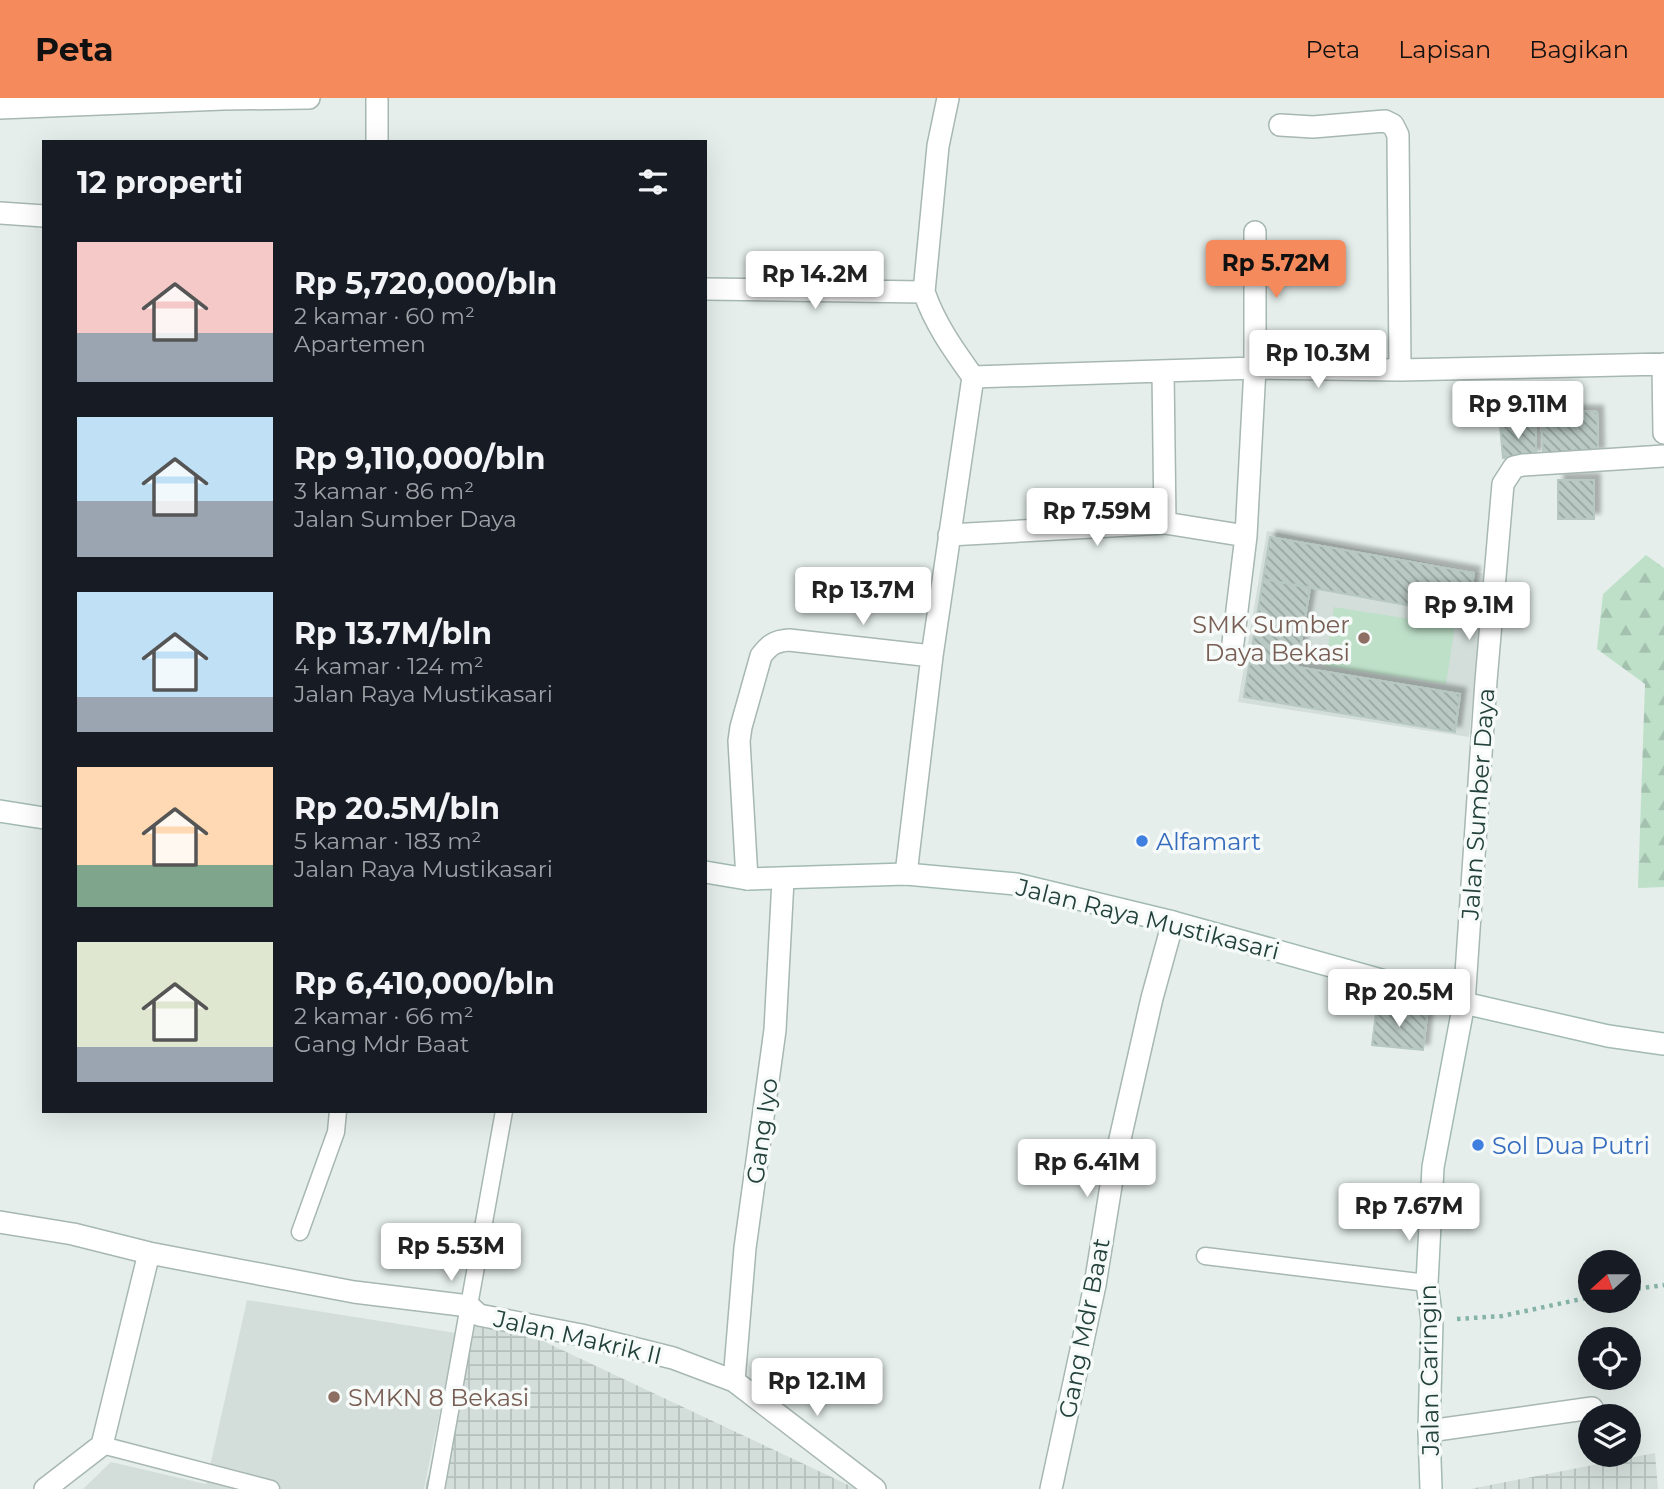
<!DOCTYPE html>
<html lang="id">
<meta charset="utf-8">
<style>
body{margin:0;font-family:Montserrat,sans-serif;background:#242831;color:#f1f3f6;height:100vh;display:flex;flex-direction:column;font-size:26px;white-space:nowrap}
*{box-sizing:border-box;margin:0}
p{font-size:23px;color:#9ea1a6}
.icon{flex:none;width:38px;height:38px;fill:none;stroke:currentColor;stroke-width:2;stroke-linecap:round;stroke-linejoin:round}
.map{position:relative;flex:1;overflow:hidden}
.details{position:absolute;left:42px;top:42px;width:665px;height:973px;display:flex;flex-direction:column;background:#171b24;border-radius:0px;box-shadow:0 7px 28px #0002}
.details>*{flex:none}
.needle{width:46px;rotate:249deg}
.tools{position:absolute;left:1578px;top:1152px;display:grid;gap:14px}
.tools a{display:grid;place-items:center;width:63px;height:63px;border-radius:50%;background:#171b24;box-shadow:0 7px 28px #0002;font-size:35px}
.price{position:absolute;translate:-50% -60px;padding:0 16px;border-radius:7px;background:#fff;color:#222;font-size:23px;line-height:46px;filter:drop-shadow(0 2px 4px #0008)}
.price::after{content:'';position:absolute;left:50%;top:42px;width:21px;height:16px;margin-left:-10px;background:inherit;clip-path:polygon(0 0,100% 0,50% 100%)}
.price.active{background:#f58a5c;color:#111}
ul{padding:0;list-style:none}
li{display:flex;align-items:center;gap:21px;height:175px;padding:0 35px}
li span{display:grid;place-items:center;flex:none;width:196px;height:140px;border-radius:0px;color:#555}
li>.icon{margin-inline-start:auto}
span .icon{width:84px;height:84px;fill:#fffc;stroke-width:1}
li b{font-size:30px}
h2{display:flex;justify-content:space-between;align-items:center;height:84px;padding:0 35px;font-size:30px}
header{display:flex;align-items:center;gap:42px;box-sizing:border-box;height:98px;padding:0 35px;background:#f58a5c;color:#111}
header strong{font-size:33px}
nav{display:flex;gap:38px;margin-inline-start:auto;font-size:24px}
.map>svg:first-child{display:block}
</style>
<header>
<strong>Peta</strong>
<nav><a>Peta</a><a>Lapisan</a><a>Bagikan</a></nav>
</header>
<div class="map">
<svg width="1664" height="1391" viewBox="0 0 1664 1391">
<defs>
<pattern id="industrial-grid" width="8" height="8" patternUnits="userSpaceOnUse" patternTransform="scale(1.75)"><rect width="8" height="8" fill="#d3deda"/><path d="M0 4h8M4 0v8" fill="none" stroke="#b5c0bc"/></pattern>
<pattern id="forest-firs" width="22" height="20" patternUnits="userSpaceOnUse" patternTransform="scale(1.75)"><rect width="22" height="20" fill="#bee0c9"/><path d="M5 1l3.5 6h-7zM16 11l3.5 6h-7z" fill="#a3c1ae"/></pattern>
<pattern id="building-back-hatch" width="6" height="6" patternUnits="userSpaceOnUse" patternTransform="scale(1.75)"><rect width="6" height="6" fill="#bac9c4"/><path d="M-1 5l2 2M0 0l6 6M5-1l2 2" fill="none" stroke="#97a5a0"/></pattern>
<filter id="shadow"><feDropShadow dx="6" dy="-6" stdDeviation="2" flood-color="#0004"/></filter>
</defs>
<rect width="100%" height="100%" fill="#e5eeeb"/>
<path fill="#d3deda" d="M1267 433 1486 476 1469 639 1238 604Z
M247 1202 456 1235 424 1391H83L111 1364 206 1386Z"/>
<path fill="url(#industrial-grid)" d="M469 1208 857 1391H425Z
M1655 1355 1658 1391H1470Z"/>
<path fill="url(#forest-firs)" d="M1646 457 1664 470V789L1638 790 1645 586 1597 551 1603 496Z"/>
<path fill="#bee0c9" d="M1334 509 1455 528 1446 586 1325 568Z"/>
<path fill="url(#building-back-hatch)" stroke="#b7c8c2" stroke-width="2" filter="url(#shadow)" d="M1541 313 1597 314 1598 356 1543 355Z
M1500 327 1536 328V357L1503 360Z
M1558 382H1594V421H1558Z
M1270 439 1474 475 1467 518 1263 481Z
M1263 481 1310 490 1297 569 1460 596 1455 634 1244 599Z
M1377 908 1427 917 1423 952 1372 947Z"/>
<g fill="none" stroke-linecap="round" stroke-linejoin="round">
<defs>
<path id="service" d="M300 1134 336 1034 338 1013
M1205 1158 1427 1185
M102 1347 271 1391
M436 1391 504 1013"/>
<path id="minor" d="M0 10 223 1 309 0
M1280 27 1313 29 1385 23 1393 27 1398 37 1400 272
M377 44V0
M0 115 44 118
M705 191 924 194
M1663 266 1664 335
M1163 273 1165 425
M973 279 1255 270 1400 272 1664 266
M949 437 1165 425 1246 438
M1233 545 1246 438 1255 270V134
M906 776 932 558 973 279C953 251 935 226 924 194L938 48 948 0
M747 781 739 643 741 629 761 558C769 547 775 543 789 542L932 558
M1464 905 1486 583 1503 386 1514 369 1523 367 1664 358
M0 1124 73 1136 149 1155 354 1194 469 1208 479 1217 581 1237 673 1260 734 1283 875 1391
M734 1283 745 1150 775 932 783 782
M1429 1333 1592 1310
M45 1391 102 1347 149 1155
M1051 1391 1095 1187 1115 1063 1152 900 1173 824"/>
<path id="secondary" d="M0 713 44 720
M705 774 747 781 906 776 1016 786 1173 824 1464 905 1608 938 1664 946
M1431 1391 1429 1333 1432 1223 1427 1185 1433 1069 1464 905"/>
</defs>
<use href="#service" stroke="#a7b7b3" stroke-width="19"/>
<use href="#minor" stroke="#a7b7b3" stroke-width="24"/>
<use href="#secondary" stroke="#a3bab3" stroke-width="24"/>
<path stroke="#85b3a7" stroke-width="4.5" stroke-dasharray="3.5 5" stroke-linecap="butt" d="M1629 1192 1664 1187
M1457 1221 1502 1218 1591 1199"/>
<use href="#service" stroke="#fff" stroke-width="16"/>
<use href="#minor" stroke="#fff" stroke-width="21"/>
<use href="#secondary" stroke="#fff" stroke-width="21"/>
</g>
<g fill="#8d6e63" stroke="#f6faf8" stroke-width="2.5">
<circle cx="1364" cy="540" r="7"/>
<circle cx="334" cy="1299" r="7"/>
</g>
<g fill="#3f7fe0" stroke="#f6faf8" stroke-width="2.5">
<circle cx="1142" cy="743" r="7"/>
<circle cx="1478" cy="1047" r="7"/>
</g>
<g text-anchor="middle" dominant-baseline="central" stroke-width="7" stroke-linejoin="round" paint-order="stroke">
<g font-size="24" fill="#785e54" stroke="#f6faf8" text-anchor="end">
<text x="1350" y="526">SMK Sumber<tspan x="1350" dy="28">Daya Bekasi</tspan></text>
<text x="348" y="1299" text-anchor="start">SMKN 8 Bekasi</text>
</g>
<g font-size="24" fill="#23413b" stroke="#f6faf8">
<text transform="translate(1478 706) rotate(-86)">Jalan Sumber Daya</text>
<text transform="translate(1148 821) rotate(14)">Jalan Raya Mustikasari</text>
<text transform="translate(762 1033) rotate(-82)">Gang Iyo</text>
<text transform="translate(1084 1230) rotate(-79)">Gang Mdr Baat</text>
<text transform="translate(578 1239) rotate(13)">Jalan Makrik II</text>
<text transform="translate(1429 1272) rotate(-91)">Jalan Caringin</text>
</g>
<g font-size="24" fill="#366cbe" stroke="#f6faf8" text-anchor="start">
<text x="1156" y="743">Alfamart</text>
<text x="1492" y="1047">Sol Dua Putri</text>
</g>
</g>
</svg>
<div class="tools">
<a><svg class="needle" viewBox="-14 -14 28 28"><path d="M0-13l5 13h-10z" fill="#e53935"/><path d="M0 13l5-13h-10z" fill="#9ea1a6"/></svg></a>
<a><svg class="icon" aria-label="locate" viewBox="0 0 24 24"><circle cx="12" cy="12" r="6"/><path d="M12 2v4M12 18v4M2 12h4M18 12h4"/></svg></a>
<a><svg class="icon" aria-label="layers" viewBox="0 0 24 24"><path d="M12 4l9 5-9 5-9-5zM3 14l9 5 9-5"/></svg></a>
</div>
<b class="price active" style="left:1276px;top:202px">Rp 5.72M</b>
<b class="price" style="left:815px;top:213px">Rp 14.2M</b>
<b class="price" style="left:1318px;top:292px">Rp 10.3M</b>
<b class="price" style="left:1518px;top:343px">Rp 9.11M</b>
<b class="price" style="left:1097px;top:450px">Rp 7.59M</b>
<b class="price" style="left:863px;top:529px">Rp 13.7M</b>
<b class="price" style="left:1469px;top:544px">Rp 9.1M</b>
<b class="price" style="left:1399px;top:931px">Rp 20.5M</b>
<b class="price" style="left:1087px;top:1101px">Rp 6.41M</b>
<b class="price" style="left:1409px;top:1145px">Rp 7.67M</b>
<b class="price" style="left:451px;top:1185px">Rp 5.53M</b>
<b class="price" style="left:817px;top:1320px">Rp 12.1M</b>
<section class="details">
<h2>12 properti<svg class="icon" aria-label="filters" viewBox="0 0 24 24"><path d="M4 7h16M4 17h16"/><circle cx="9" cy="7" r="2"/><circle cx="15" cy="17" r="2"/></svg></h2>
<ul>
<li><span style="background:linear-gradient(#f6c9c9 65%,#9aa5b1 0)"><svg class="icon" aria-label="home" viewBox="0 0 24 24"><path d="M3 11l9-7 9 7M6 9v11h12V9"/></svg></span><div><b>Rp 5,720,000/bln</b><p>2 kamar · 60 m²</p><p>Apartemen</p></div></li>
<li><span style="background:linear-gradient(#bfe0f5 60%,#9aa5b1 0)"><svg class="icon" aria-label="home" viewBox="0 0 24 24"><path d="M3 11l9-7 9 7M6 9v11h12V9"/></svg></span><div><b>Rp 9,110,000/bln</b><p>3 kamar · 86 m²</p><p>Jalan Sumber Daya</p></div></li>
<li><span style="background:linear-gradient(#bfe0f5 75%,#9aa5b1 0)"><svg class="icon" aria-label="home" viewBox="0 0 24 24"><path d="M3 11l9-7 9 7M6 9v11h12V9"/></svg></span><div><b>Rp 13.7M/bln</b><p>4 kamar · 124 m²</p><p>Jalan Raya Mustikasari</p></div></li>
<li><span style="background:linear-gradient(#ffd9b3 70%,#7fa58c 0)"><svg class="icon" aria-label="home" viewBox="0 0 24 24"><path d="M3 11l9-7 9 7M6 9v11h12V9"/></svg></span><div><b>Rp 20.5M/bln</b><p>5 kamar · 183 m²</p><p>Jalan Raya Mustikasari</p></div></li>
<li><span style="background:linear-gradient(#dfe7d0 75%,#9aa5b1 0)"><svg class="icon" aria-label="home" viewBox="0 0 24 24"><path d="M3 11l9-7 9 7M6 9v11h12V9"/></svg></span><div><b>Rp 6,410,000/bln</b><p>2 kamar · 66 m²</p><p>Gang Mdr Baat</p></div></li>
</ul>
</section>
</div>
